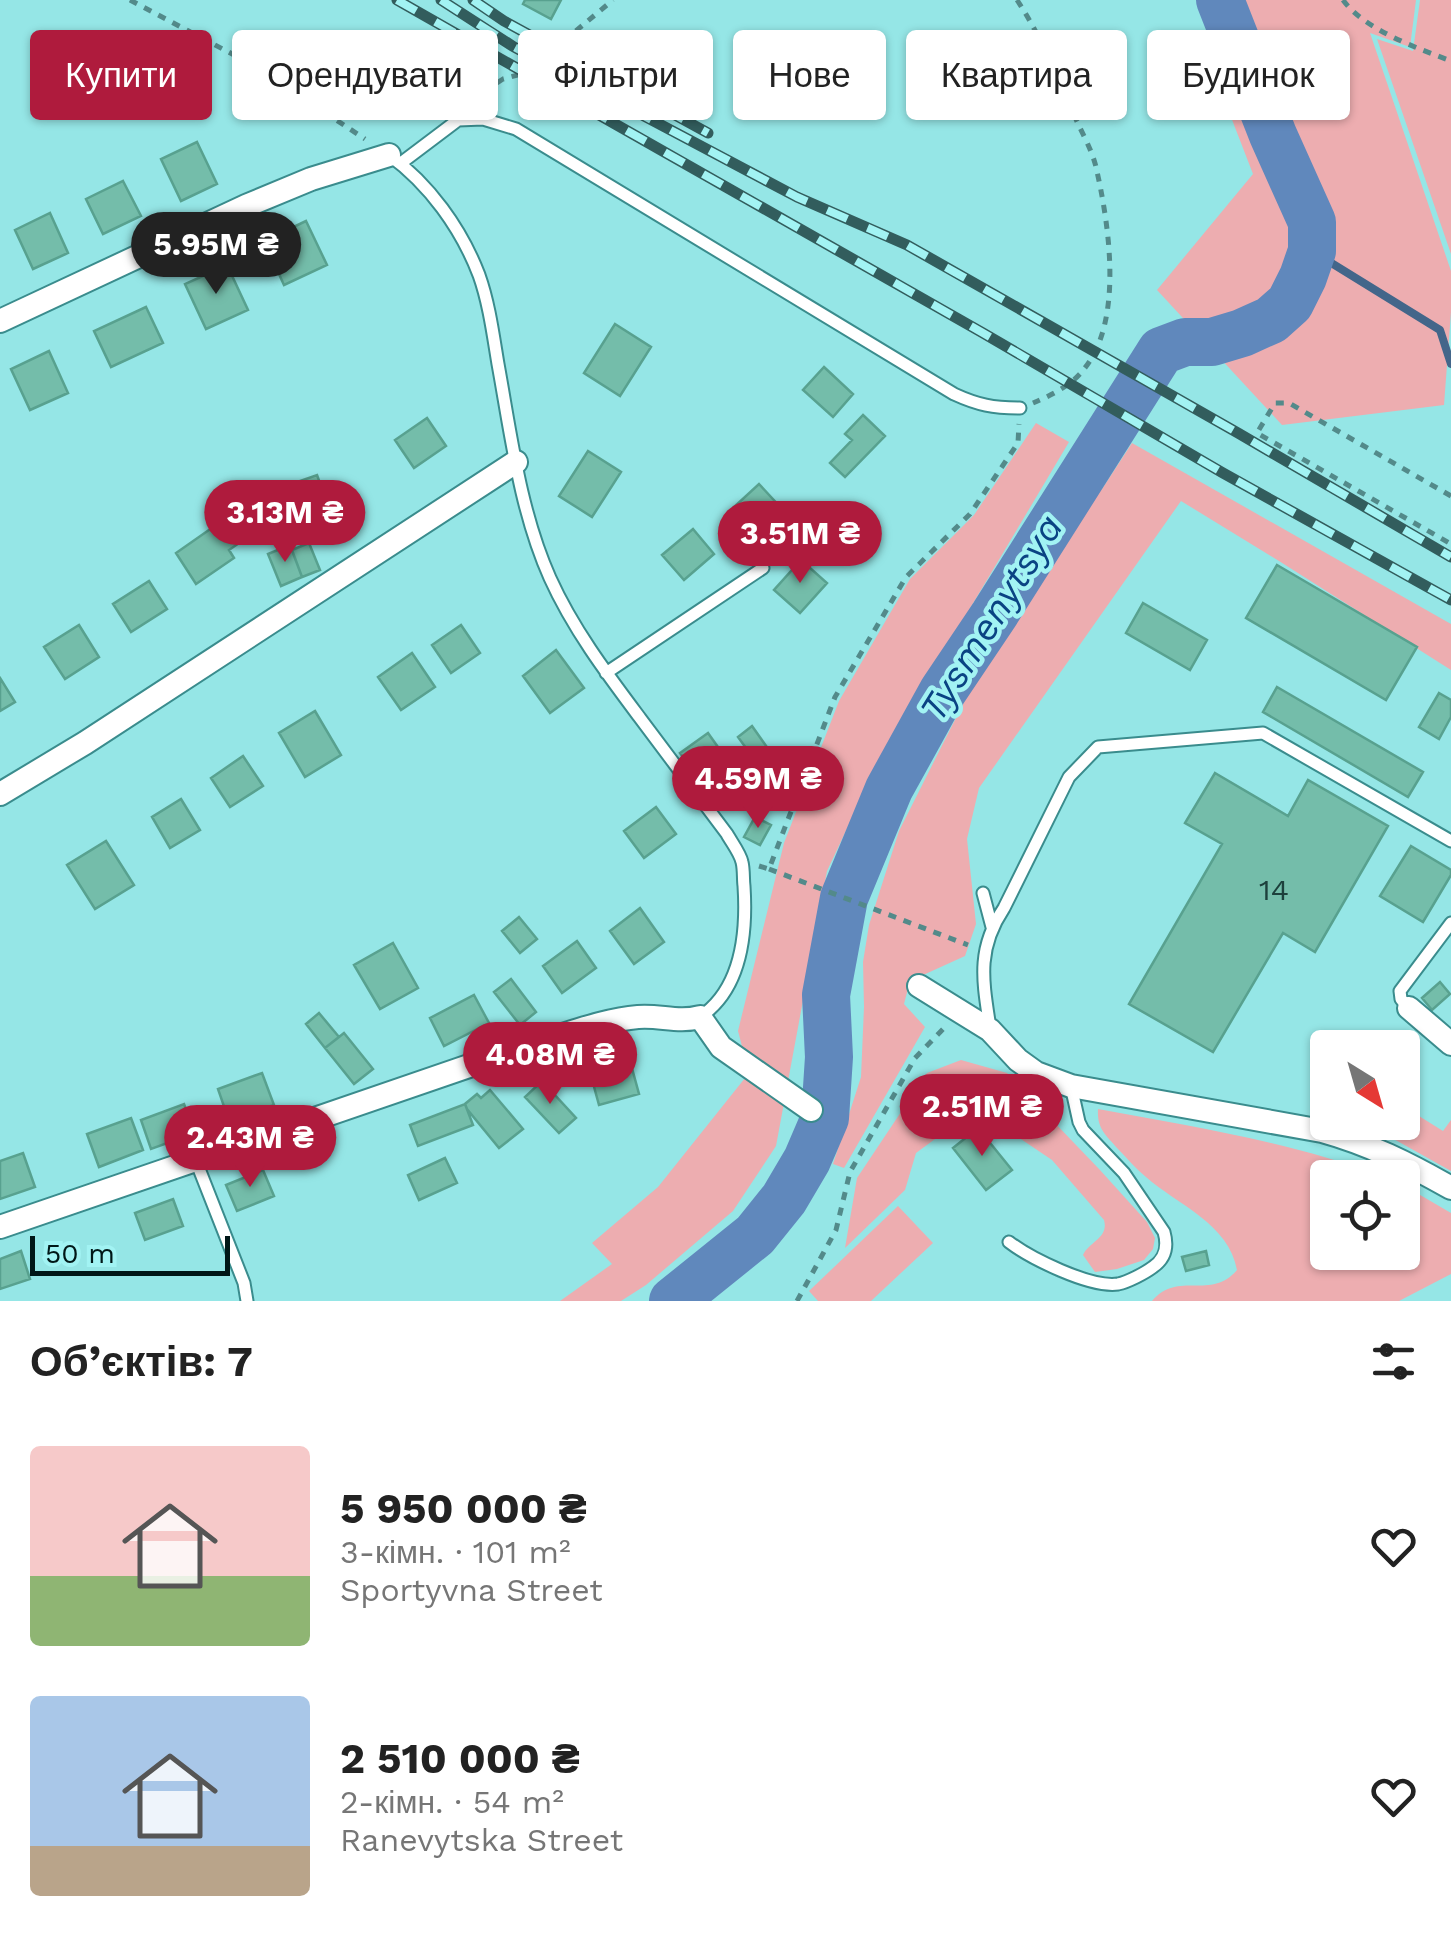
<!DOCTYPE html>
<html lang="uk">
<meta charset="utf-8">
<style>
body{margin:0;font-family:"Work Sans",sans-serif;background:#f2f2f2;color:#222;height:100vh;display:flex;flex-direction:column;font-size:38px;white-space:nowrap}
*{box-sizing:border-box;margin:0}
p{font-size:32px;color:#767676}
.icon{flex:none;width:55px;height:55px;fill:none;stroke:currentColor;stroke-width:2;stroke-linecap:round;stroke-linejoin:round}
.map{position:relative;height:1301px;overflow:hidden}
.side{display:flex;flex-direction:column;background:#fff;flex:1}
.side>*{flex:none}
.hud{position:absolute;left:30px;top:30px;width:1392px;height:90px;display:flex;gap:20px}
.needle{width:65px;rotate:143deg}
.buttons{position:absolute;left:1310px;top:1030px;display:grid;gap:20px}
.buttons a{display:grid;place-items:center;width:110px;height:110px;border-radius:10px;background:#fff;box-shadow:0 2px 8px #0004;font-size:50px}
.scale{position:absolute;left:30px;bottom:25px;width:200px;box-sizing:border-box;padding-left:10px;border:5px solid #001717;border-top:0;font-size:28px;line-height:35px;white-space:nowrap;color:#001717;-webkit-text-stroke:8px #a2f3f3;paint-order:stroke}
.price{position:absolute;translate:-50% -85px;padding:0 22px;border-radius:35px;background:#af1b3d;color:#fff;font-size:32px;line-height:65px;filter:drop-shadow(0 2px 5px #0008)}
.price::after{content:'';position:absolute;left:50%;top:60px;width:30px;height:22px;margin-left:-15px;background:inherit;clip-path:polygon(0 0,100% 0,50% 100%)}
.price.on{background:#222;color:#fff}
ul{padding:0;list-style:none}
li{display:flex;align-items:center;gap:30px;height:250px;padding:0 30px}
li span{display:grid;place-items:center;flex:none;width:280px;height:200px;border-radius:10px;color:#555}
li>.icon{margin-inline-start:auto}
span .icon{width:120px;height:120px;fill:#fffc;stroke-width:1}
li b{font-size:42px}
h2{display:flex;justify-content:space-between;align-items:center;height:120px;padding:0 30px;font-size:42px}
.pill{padding:0 35px;border-radius:10px;background:#fff;box-shadow:0 2px 8px #0004;font-size:35px;line-height:90px}
.pill.on{background:#af1b3d;color:#fff}
.map>svg:first-child{display:block}
</style>
<div class="map">
<svg width="1451" height="1301" viewBox="0 0 1451 1301">
<rect width="100%" height="100%" fill="#95e6e6"/>
<path fill="#edadb0" d="M1239 0H1416L1410 47 1370 33 1451 271V312L1444 405 1282 425 1157 290 1253 174 1202 42Z
M1420 0H1451V254L1377 39 1413 51Z
M1036 423 1069 442 878 763 827 871 776 1146 733 1211 646 1285 621 1301H560L612 1264 592 1243 658 1187 749 1073 738 1031 784 843 839 701 910 579 974 515Z
M1132 443 1451 624V670L1279 561 1181 501 979 788 967 839 976 924 965 956 910 981 904 1004 925 1027 844 1168 833 1164 861 1077 864 1007 863 962 869 925 899 831 968 694 1054 562 1088 504 1102 489Z
M961 1060 1007 1073 1100 1170 1147 1222 1155 1238 1153 1249 1144 1260 1117 1269 1095 1272 1083 1255C1090 1241 1109 1238 1104 1220L1052 1160 976 1109 916 1153 905 1190 845 1248 857 1178 927 1073Z
M1403 1106 1443 1131 1451 1120V1171L1365 1123 1402 1122Z
M1098 1109C1195 1127 1292 1142 1384 1177L1328 1178V1252H1402L1403 1185 1451 1213V1274L1399 1301H1152C1178 1270 1211 1301 1237 1270 1229 1224 1178 1205 1146 1177 1136 1169 1127 1158 1118 1149 1105 1134 1097 1129 1098 1109Z
M898 1206 933 1243 871 1301H818L809 1291Z"/>
<g fill="none" stroke-linecap="round" stroke-linejoin="round">
<path stroke="#43668a" stroke-width="8" d="M1312 251 1440 330 1451 364"/>
<path stroke="#6088bc" stroke-width="48" d="M673 1301 755 1235 784 1199 807 1160 825 1118 829 1057 826 995 844 898 889 789 943 691 994 615 1161 351 1185 342H1212L1242 333 1271 320 1290 303 1303 277 1312 251V222L1273 135 1220 0"/>
</g>
<path fill="#74bdaa" stroke="#58a18f" stroke-width="2.5" d="M525 0H561L551 19 523 4Z
M197 142 217 184 181 201 161 159Z
M123 181 141 216 103 234 86 199Z
M50 213 68 253 33 269 15 230Z
M306 221 327 265 284 285 264 241Z
M227 265 248 310 206 329 185 284Z
M146 307 163 343 111 367 94 331Z
M615 324 651 347 620 396 584 373Z
M49 351 68 393 30 410 11 369Z
M824 367 853 394 833 417 803 390Z
M863 415 885 436 845 477 830 463 852 440 845 434Z
M427 418 446 446 414 468 395 440Z
M588 451 621 472 592 517 559 496Z
M317 475 330 511 293 525 280 488Z
M759 484 783 510 759 533 734 507Z
M239 509 255 532 229 550 234 558 196 584 176 553Z
M693 529 714 554 684 580 662 555Z
M309 543 320 570 302 577 292 550Z
M290 545 302 577 281 586 268 554Z
M801 560 827 583 800 613 774 590Z
M1277 565 1417 647 1386 700 1246 618Z
M149 581 167 609 131 632 113 604Z
M1143 603 1207 640 1190 670 1126 633Z
M79 625 99 657 65 679 44 647Z
M461 625 480 653 451 673 432 645Z
M556 650 584 688 550 713 523 676Z
M412 653 435 687 401 710 378 677Z
M0 678 15 702 0 711Z
M1277 687 1423 772 1408 797 1263 712Z
M1439 693 1451 700V717L1439 739 1419 727Z
M315 711 341 755 305 777 279 733Z
M752 726 776 760 762 770 738 737Z
M708 733 725 757 697 777 680 753Z
M243 756 263 786 230 807 211 778Z
M1215 773 1288 816 1308 780 1388 826 1315 952 1283 933 1213 1052 1129 1004 1222 844 1185 823Z
M181 799 200 830 170 848 152 817Z
M656 807 676 834 644 858 624 831Z
M755 817 771 825 760 845 744 837Z
M106 841 134 885 95 909 67 865Z
M1411 846 1451 870V875L1423 922 1380 896Z
M640 908 664 942 634 964 610 931Z
M519 917 537 939 520 953 502 931Z
M577 941 596 968 562 993 543 966Z
M393 943 418 988 380 1009 354 965Z
M511 979 536 1012 520 1025 494 992Z
M1440 982 1450 994 1432 1010 1422 998Z
M474 995 489 1023 444 1046 430 1018Z
M319 1013 339 1037 325 1048 306 1024Z
M344 1033 373 1069 354 1084 325 1048Z
M627 1050 639 1094 599 1105 587 1061Z
M262 1073 274 1105 229 1121 218 1089Z
M542 1081 576 1118 559 1133 525 1097Z
M490 1090 523 1129 499 1148 467 1109 465 1104 477 1094 481 1098Z
M184 1104 195 1133 151 1149 141 1120Z
M465 1104 473 1125 418 1146 410 1125Z
M131 1118 143 1150 99 1167 87 1134Z
M978 1128 1012 1170 986 1190 953 1148Z
M23 1153 35 1187 0 1199V1161Z
M445 1158 457 1183 419 1200 408 1175Z
M263 1170 274 1196 237 1211 226 1185Z
M173 1199 183 1226 145 1240 135 1213Z
M21 1251 30 1279 0 1289V1259Z
M1206 1251 1209 1265 1186 1271 1182 1257Z"/>
<g fill="none" stroke-linecap="round" stroke-linejoin="round">
<defs>
<path id="service" d="M389 155C429 184 461 228 479 275 489 303 493 334 498 364 511 435 520 511 550 578 573 629 607 674 640 718 669 757 698 795 727 834 732 843 740 853 742 862 744 870 743 879 744 886 747 932 742 989 700 1017
M401 163 458 120 483 119 516 129 954 394C978 405 993 408 1020 408
M606 673 763 568
M983 893 992 927
M1409 1008 1401 999 1400 991 1451 923
M990 1028C983 981 976 950 1004 908L1069 777 1098 747 1263 733 1451 841
M196 1161 244 1283 247 1301
M1009 1242C1030 1258 1090 1288 1118 1284 1128 1282 1145 1273 1153 1267 1166 1258 1168 1246 1164 1232L1124 1173 1083 1130 1079 1122 1071 1086"/>
<path id="minor" d="M0 321 246 206 311 179 389 155
M0 794 85 743 516 462
M919 986 990 1030 1018 1060 1036 1073 1071 1086 1322 1131C1369 1144 1409 1164 1451 1188
M1409 1008 1451 1044
M0 1227 539 1042C571 1033 604 1020 638 1017 660 1015 678 1023 700 1017L721 1047 811 1110"/>
</defs>
<use href="#service" stroke="#3a8c8d" stroke-width="15"/>
<use href="#minor" stroke="#3a8c8d" stroke-width="26"/>
<path stroke="#538a8a" stroke-width="5" stroke-dasharray="8 8" stroke-linecap="butt" d="M130 0 253 65 365 139
M1017 0C1042 38 1057 76 1075 117 1082 133 1092 150 1096 167 1109 224 1124 320 1084 369 1072 385 1052 395 1033 403
M1343 0C1365 30 1417 48 1451 61
M470 100 503 79 525 73 613 0
M1451 496 1289 403H1275L1257 433 1451 544
M759 866 769 869 835 697 906 577 970 514 1018 443 1019 424
M769 869 968 945
M797 1301 836 1230 850 1172 915 1058 943 1029"/>
<use href="#service" stroke="#fff" stroke-width="11"/>
<use href="#minor" stroke="#fff" stroke-width="22"/>
<defs>
<path id="rail" d="M397 0 983 333 1223 473 1451 600
M441 0 514 47 797 197 907 245 1238 433 1451 557
M473 0 504 21 708 133"/>
</defs>
<use href="#rail" stroke="#325d5d" stroke-width="11"/>
<use href="#rail" stroke="#a2f3f3" stroke-width="8" stroke-dasharray="22" stroke-linecap="butt"/>
</g>
<g text-anchor="middle" dominant-baseline="central" stroke-width="9" stroke-linejoin="round" paint-order="stroke">
<g font-size="30" fill="#1d403c">
<text x="1274" y="889">14</text>
</g>
<g font-size="38" font-style="italic" fill="#0a4383" stroke="#a2f3f3">
<text transform="translate(991 618) rotate(-58)">Tysmenytsya</text>
</g>
</g>
</svg>
<div class="buttons">
<a><svg class="needle" viewBox="-14 -14 28 28"><path d="M0-13l5 13h-10z" fill="#e53935"/><path d="M0 13l5-13h-10z" fill="#767676"/></svg></a>
<a><svg class="icon" aria-label="locate" viewBox="0 0 24 24"><circle cx="12" cy="12" r="6"/><path d="M12 2v4M12 18v4M2 12h4M18 12h4"/></svg></a>
</div>
<div class="scale">50 m</div>
<b class="price on" style="left:216px;top:297px">5.95M ₴</b>
<b class="price" style="left:285px;top:565px">3.13M ₴</b>
<b class="price" style="left:800px;top:586px">3.51M ₴</b>
<b class="price" style="left:758px;top:831px">4.59M ₴</b>
<b class="price" style="left:550px;top:1107px">4.08M ₴</b>
<b class="price" style="left:982px;top:1159px">2.51M ₴</b>
<b class="price" style="left:250px;top:1190px">2.43M ₴</b>
<div class="hud">
<a class="pill on">Купити</a>
<a class="pill">Орендувати</a>
<a class="pill">Фільтри</a>
<a class="pill">Нове</a>
<a class="pill">Квартира</a>
<a class="pill">Будинок</a>
</div>
</div>
<section class="side">
<h2>Об’єктів: 7<svg class="icon" aria-label="filters" viewBox="0 0 24 24"><path d="M4 7h16M4 17h16"/><circle cx="9" cy="7" r="2"/><circle cx="15" cy="17" r="2"/></svg></h2>
<ul>
<li><span style="background:linear-gradient(#f6c9c9 65%,#8fb573 0)"><svg class="icon" aria-label="home" viewBox="0 0 24 24"><path d="M3 11l9-7 9 7M6 9v11h12V9"/></svg></span><div><b>5 950 000 ₴</b><p>3-кімн. · 101 m²</p><p>Sportyvna Street</p></div><svg class="icon" aria-label="heart" viewBox="0 0 24 24"><path d="M12 20l-8-8c-3-5 5-10 8-4 3-6 11-1 8 4z"/></svg></li>
<li><span style="background:linear-gradient(#a9c7e8 75%,#b9a48a 0)"><svg class="icon" aria-label="home" viewBox="0 0 24 24"><path d="M3 11l9-7 9 7M6 9v11h12V9"/></svg></span><div><b>2 510 000 ₴</b><p>2-кімн. · 54 m²</p><p>Ranevytska Street</p></div><svg class="icon" aria-label="heart" viewBox="0 0 24 24"><path d="M12 20l-8-8c-3-5 5-10 8-4 3-6 11-1 8 4z"/></svg></li>
</ul>
</section>
